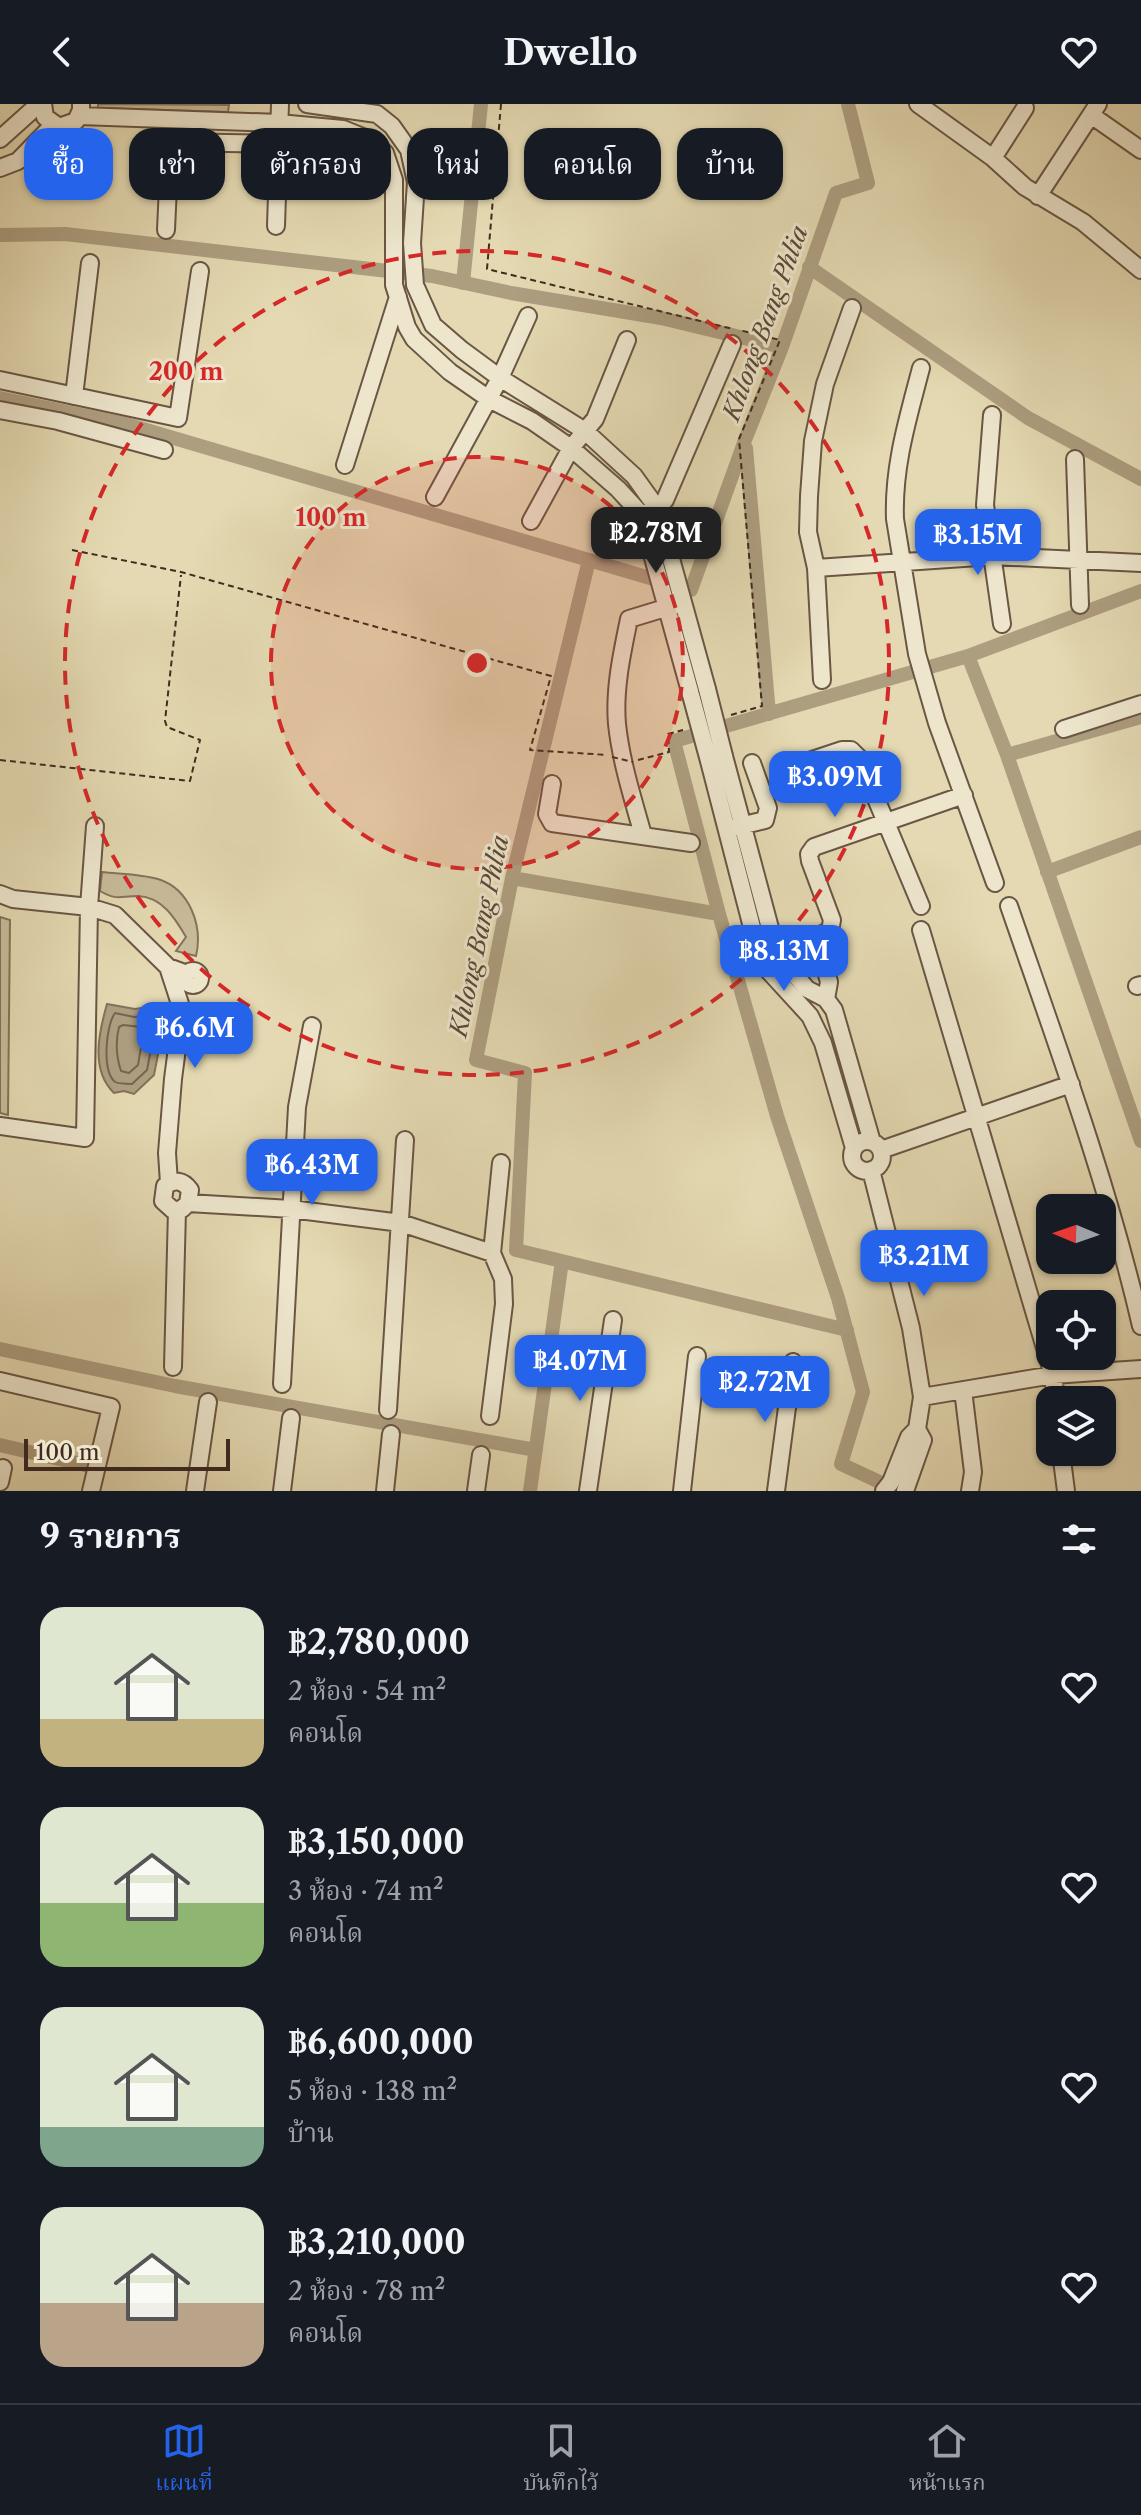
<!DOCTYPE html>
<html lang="th">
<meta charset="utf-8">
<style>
body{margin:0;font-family:"Libre Caslon Text","Noto Serif Thai",serif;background:#242831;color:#f1f3f6;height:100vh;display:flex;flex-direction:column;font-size:30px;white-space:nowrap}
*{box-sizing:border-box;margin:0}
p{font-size:26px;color:#9ea1a6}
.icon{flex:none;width:44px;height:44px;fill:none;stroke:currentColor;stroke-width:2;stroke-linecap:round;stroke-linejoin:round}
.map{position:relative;height:1387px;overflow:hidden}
.details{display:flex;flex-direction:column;background:#171b24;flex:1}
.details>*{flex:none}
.guide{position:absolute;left:24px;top:24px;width:1094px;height:72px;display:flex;gap:16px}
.needle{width:52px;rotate:272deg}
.fabs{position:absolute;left:1036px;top:1090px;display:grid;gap:16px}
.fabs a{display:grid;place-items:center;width:80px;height:80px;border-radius:16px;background:#171b24;box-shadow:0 2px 6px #0004;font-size:40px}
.scale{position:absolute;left:24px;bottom:20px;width:206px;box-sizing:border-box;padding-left:8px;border:4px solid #412b1f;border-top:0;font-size:22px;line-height:28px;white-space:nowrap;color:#412b1f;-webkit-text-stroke:6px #ede6cd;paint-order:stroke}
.price{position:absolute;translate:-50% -68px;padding:0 18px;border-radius:16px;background:#2563eb;color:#fff;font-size:26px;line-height:52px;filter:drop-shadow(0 2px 4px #0008)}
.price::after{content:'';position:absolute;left:50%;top:48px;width:24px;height:18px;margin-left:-12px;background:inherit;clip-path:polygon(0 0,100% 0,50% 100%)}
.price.current{background:#222;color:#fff}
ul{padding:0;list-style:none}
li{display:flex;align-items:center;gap:24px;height:200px;padding:0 40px}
li span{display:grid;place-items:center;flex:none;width:224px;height:160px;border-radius:24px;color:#555}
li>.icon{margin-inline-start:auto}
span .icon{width:96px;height:96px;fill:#fffc;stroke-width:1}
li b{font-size:34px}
h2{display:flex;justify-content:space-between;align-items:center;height:96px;padding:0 40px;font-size:34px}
.tag{padding:0 28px;border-radius:24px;background:#171b24;box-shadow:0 2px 6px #0004;font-size:28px;line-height:72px}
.tag.current{background:#2563eb;color:#fff}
header{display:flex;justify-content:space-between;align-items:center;height:104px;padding:0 40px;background:#171b24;font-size:36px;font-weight:700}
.menu{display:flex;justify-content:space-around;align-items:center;height:112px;border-top:2px solid #363941;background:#171b24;font-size:22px;color:#9ea1a6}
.menu a{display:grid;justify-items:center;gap:4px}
.menu .current{color:#2563eb}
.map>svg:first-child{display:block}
</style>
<header><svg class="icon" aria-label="back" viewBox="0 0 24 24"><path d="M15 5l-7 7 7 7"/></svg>Dwello<svg class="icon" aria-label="heart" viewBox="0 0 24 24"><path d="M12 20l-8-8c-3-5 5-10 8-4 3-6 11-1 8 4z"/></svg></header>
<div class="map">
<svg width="1141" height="1387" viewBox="0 0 1141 1387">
<rect width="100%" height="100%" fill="#e4d9b2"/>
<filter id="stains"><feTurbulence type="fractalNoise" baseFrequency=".0025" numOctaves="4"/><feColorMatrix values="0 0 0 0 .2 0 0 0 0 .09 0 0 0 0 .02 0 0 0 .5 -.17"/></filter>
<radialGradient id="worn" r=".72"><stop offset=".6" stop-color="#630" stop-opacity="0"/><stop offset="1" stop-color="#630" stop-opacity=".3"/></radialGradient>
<path fill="#c8bb99" stroke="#84735c" stroke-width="2" d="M98 0 229 1 228 8 98 4Z
M102 768C120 770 141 770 158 775 190 785 203 822 196 852L176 847 186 833C175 814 162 793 138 792 120 792 117 797 100 787Z
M0 813 10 816 8 1011 0 1009Z"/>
<path fill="#ad9e80" stroke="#827059" stroke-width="2" d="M107 900 135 905 161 901 162 930 154 971 134 990 124 987 114 989C90 966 99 928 107 900Z"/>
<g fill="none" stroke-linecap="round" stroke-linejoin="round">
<path stroke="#776450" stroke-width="2" d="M115 909 134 913 150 911 153 914 154 930 147 966 132 980C127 979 117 981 114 977 102 965 106 921 115 909Z
M123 921 141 923 144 926 138 961 129 969 121 967C116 952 115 939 119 923Z"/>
<path stroke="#ad9e80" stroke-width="14" d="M0 131 65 130 432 172 511 189 661 214 782 243
M809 163 1028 314 1141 375
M463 179 481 0
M0 294 126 320 691 486 745 336 782 243 836 89 868 79 848 0
M746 344 769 610
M589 456 512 774 476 956 525 969 516 1146 847 1226
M968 552 1007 651 1141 1037
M1007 651 1141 613
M1047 768 1141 733
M512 774 719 810
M0 1245 175 1282 536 1346
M0 1341 85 1361
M530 1387 562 1157
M899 1387 841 1360 863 1288 838 1194 777 1012 719 810 674 637 968 552 1141 487"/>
<defs>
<path id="minor" d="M43 0 45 13 59 23 76 17 81 6V0
M307 0 377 10 392 22 409 46 416 78 412 139 415 181 433 221 462 246 500 274 585 327 634 372 657 404 707 585
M918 0 993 54 1025 83 1083 118 1141 166
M1091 11 1141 46
M80 12 279 19 343 25 370 36 385 49 394 76V181L407 223 414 235 450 268 489 295 532 317 571 344 618 385 641 410 691 591
M0 35 39 0
M993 54 1025 4
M0 64 18 57 53 21
M1038 92 1098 0
M276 122 280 0
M166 126 170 38 278 40
M921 264C908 314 893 362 895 415L917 550 937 619 995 779
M0 276 178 314 200 167
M74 292 90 159
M0 306 58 317 164 346
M992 311 985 401 1002 520
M1075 355 1080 501
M345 361 398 193
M435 393 500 274 528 212
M649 407 657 404 665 396 732 240
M531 417 571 344 595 315 627 236
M816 464 993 452 1141 459
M822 576 816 464 808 428 809 392 813 337 825 280 852 204
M1064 625 1141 600
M724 652 770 824 783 857 807 885 826 895 834 906 872 1038
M709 657 754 831 767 865 810 912 823 939 854 1044
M809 657 842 646H851L859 654 921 802
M552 680 547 710 552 719 691 739
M736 723 765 716 768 704 752 659
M643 731C633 695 621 658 617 620 614 585 622 549 629 515L675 501
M0 790 13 795 89 803 115 811 168 863 187 870
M1009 802C1057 941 1108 1079 1141 1222
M921 826 1053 1271 1056 1296
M824 829 830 827 832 816 810 757 809 750 814 743 964 691
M824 860 829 878 826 895
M168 863 182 906 173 975 167 1049 169 1079
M186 874a7 7 0 1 1 14 0a7 7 0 1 1-14 0Z
M1137 882 1141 881
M0 1022 85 1034 89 803 95 722
M852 1052a15 15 0 1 1 30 0a15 15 0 1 1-30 0Z
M881 1046 1071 980
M871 1066 911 1224 922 1293 917 1325 909 1333 891 1378 884 1387
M188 1099 190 1086C183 1076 174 1075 165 1082L163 1097 173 1106 182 1105 188 1099 291 1105 401 1119 492 1149
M173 1263 177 1106
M0 1277 111 1303 91 1387
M282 1280 297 1003 312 922
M963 1286 973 1368 970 1387
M922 1293 1053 1271 1141 1265
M388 1306 405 1036
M490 1312 504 1200 503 1175 492 1149 501 1059
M1061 1348 1066 1387
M0 1378 3 1364
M195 1387 208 1298
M282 1387 291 1314
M385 1387 391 1330
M476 1387 481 1351
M588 1387 613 1216
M682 1387 697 1252
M776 1387 793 1258
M905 1387 923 1336 917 1325"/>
</defs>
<use href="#minor" stroke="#6a5644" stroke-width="20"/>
<path stroke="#412b1f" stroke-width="2" stroke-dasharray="6 4" stroke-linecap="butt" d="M501 0 487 165 733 225
M72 446 181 468 551 572 530 646 607 651
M731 611 762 602 739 335 780 236 739 226
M0 656 190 677 200 636 167 623 165 617 181 471
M638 656 669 648 668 630 683 626"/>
<use href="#minor" stroke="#ede6cd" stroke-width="16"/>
<defs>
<path id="minor-bridge" d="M707 585 724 652
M691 591 709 657"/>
</defs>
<use href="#minor-bridge" stroke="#6a5644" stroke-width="20" stroke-linecap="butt"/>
<path stroke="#412b1f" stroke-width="2" stroke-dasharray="6 4" stroke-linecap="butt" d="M612 653 633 658"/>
<use href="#minor-bridge" stroke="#ede6cd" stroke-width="16"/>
</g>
<circle cx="477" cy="559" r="206" fill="#d62828" fill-opacity=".12"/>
<g fill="none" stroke="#d62828" stroke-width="4" stroke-dasharray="14 10">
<circle cx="477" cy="559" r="206"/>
<circle cx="477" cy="559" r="412"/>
</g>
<g text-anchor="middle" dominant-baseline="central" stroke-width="6" stroke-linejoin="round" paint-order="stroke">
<g font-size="24" font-style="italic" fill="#5c4837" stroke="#ede6cd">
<text transform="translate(765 219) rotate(-70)">Khlong Bang Phlia</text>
<text transform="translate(479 832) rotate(-78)">Khlong Bang Phlia</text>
</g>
</g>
<circle cx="477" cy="559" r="12" fill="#d62828" stroke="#ede6cd" stroke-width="4"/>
<g font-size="24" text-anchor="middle" font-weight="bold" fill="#d62828" stroke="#ede6cd" stroke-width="6" stroke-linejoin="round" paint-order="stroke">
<text x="186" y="276">200 m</text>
<text x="331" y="422">100 m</text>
</g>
<rect width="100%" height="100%" filter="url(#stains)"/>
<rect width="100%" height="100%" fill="url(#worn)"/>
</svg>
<div class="fabs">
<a><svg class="needle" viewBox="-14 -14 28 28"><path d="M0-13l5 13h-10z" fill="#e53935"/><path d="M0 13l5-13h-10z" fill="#9ea1a6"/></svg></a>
<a><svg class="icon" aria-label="locate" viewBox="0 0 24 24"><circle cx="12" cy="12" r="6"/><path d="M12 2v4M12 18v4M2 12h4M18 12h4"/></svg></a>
<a><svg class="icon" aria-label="layers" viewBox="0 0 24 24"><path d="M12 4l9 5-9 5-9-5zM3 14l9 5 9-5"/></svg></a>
</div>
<div class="scale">100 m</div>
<b class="price current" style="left:656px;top:471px">฿2.78M</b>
<b class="price" style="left:978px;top:473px">฿3.15M</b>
<b class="price" style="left:835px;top:715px">฿3.09M</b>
<b class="price" style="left:784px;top:889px">฿8.13M</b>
<b class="price" style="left:195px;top:966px">฿6.6M</b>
<b class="price" style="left:312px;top:1103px">฿6.43M</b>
<b class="price" style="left:924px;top:1194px">฿3.21M</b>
<b class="price" style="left:580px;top:1299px">฿4.07M</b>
<b class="price" style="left:765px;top:1320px">฿2.72M</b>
<div class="guide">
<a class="tag current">ซื้อ</a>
<a class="tag">เช่า</a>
<a class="tag">ตัวกรอง</a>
<a class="tag">ใหม่</a>
<a class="tag">คอนโด</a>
<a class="tag">บ้าน</a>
</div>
</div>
<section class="details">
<h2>9 รายการ<svg class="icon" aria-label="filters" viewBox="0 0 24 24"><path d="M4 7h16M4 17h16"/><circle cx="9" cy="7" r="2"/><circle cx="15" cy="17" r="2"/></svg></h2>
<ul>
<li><span style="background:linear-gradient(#dfe7d0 70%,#c2b280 0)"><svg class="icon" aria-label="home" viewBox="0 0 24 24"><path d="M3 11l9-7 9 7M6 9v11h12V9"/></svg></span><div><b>฿2,780,000</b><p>2 ห้อง · 54 m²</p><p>คอนโด</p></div><svg class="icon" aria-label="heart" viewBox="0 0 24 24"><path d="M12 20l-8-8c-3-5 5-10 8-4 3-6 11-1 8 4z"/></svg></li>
<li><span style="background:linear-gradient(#dfe7d0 60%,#8fb573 0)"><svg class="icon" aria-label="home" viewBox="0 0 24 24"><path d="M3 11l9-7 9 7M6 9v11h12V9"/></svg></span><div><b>฿3,150,000</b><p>3 ห้อง · 74 m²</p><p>คอนโด</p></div><svg class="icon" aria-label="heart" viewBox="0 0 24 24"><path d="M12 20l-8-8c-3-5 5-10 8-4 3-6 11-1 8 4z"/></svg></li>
<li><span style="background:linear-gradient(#dfe7d0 75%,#7fa58c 0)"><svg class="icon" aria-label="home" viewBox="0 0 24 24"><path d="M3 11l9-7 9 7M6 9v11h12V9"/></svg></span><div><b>฿6,600,000</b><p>5 ห้อง · 138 m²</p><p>บ้าน</p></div><svg class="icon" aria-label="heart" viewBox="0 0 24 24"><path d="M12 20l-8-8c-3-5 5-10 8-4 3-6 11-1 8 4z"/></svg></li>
<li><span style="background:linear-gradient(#dfe7d0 60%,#b9a48a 0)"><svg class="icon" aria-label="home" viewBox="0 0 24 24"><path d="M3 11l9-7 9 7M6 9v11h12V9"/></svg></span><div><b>฿3,210,000</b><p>2 ห้อง · 78 m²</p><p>คอนโด</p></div><svg class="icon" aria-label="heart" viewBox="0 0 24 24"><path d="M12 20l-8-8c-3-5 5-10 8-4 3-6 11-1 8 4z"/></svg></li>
</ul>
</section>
<nav class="menu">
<a class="current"><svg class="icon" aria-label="map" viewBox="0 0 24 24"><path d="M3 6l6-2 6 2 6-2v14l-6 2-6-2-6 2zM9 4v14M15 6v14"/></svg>แผนที่</a>
<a><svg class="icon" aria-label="saved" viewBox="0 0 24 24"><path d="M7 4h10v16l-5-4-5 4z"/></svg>บันทึกไว้</a>
<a><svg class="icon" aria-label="home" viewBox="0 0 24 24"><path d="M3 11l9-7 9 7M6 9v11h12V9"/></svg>หน้าแรก</a>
</nav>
